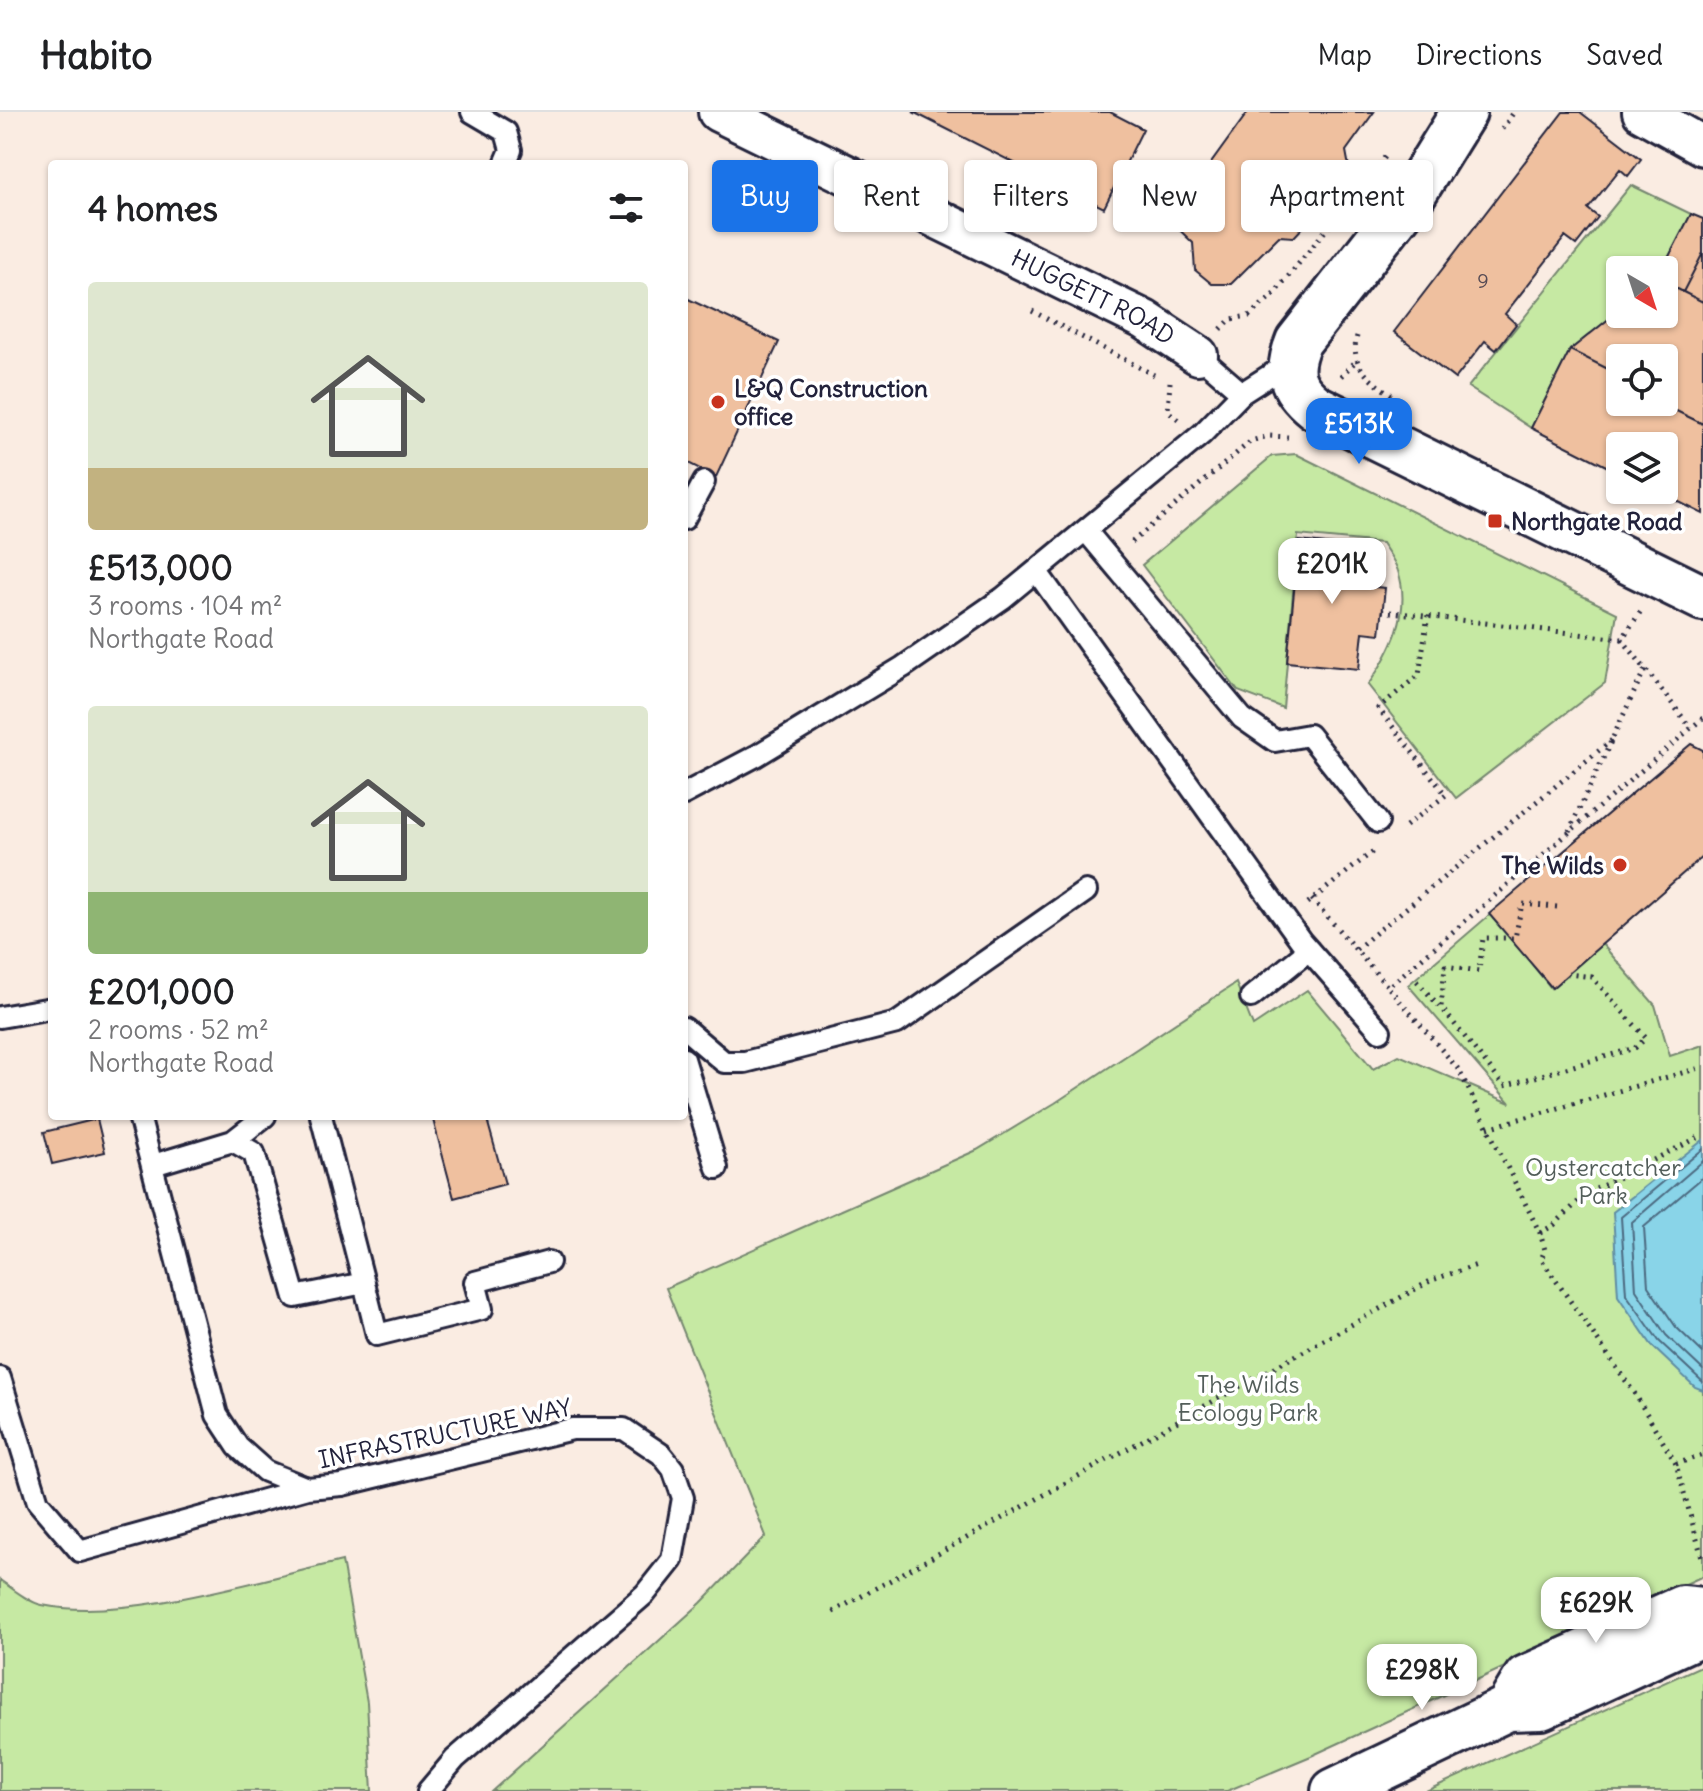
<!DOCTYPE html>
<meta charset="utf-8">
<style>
body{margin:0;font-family:Delius,sans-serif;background:#f2f2f2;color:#202124;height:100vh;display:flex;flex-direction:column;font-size:30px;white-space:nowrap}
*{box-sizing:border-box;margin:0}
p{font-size:26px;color:#757577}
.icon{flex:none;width:44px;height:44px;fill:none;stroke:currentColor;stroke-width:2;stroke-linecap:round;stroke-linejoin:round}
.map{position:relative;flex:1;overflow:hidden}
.drawer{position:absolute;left:48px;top:48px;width:640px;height:960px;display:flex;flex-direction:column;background:#fff;border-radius:8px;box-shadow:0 2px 6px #0004}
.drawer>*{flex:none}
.top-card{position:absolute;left:712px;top:48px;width:760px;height:72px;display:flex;gap:16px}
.needle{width:52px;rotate:141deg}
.controls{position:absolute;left:1606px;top:144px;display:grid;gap:16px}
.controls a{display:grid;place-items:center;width:72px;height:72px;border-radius:8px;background:#fff;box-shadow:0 2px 6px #0004;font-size:40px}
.price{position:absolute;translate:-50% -68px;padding:0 18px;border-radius:16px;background:#fff;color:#222;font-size:26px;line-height:52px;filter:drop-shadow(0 2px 4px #0008)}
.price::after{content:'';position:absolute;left:50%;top:48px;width:24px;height:18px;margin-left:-12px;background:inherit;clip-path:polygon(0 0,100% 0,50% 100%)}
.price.current{background:#1a73e8;color:#fff}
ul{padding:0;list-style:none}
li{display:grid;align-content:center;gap:16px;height:424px;padding:0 40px}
li span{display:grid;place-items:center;height:248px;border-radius:8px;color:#555}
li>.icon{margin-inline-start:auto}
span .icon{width:144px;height:144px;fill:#fffc;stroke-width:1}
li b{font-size:34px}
h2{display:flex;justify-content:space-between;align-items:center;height:96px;padding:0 40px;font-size:34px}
.tag{padding:0 28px;border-radius:8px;background:#fff;box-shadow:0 2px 6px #0004;font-size:28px;line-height:72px}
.tag.current{background:#1a73e8;color:#fff}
header{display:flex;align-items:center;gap:48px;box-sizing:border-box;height:112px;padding:0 40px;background:#fff;border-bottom:2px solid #e0e0e0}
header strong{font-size:38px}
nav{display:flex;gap:44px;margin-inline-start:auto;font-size:28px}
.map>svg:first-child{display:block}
</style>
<header>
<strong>Habito</strong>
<nav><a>Map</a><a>Directions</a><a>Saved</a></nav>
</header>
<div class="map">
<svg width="1703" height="1679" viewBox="0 0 1703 1679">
<rect width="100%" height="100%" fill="#faece2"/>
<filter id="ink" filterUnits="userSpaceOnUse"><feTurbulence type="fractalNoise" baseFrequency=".0125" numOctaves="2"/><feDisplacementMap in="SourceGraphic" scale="16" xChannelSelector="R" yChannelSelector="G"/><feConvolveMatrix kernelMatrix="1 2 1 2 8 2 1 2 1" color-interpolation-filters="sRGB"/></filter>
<g filter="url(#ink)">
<path fill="#c6e9a3" stroke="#74866f" stroke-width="2" d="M1631 73 1691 102 1662 158H1620V198L1570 238 1531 316 1468 275Z
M1296 342 1617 501 1605 571 1456 686 1368 573C1391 540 1412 500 1398 459 1395 449 1387 439 1382 431L1298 423 1283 596 1238 579 1142 453 1272 344Z
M1537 762 1519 836 1551 876 1602 832 1655 893 1670 944 1703 933V1464L1311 1644 1227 1679H492L701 1491 766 1424 666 1176 977 1038 1055 991 1236 871 1253 914 1307 878 1373 957 1399 943 1510 991 1408 873Z
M342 1449 367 1590 372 1679H0V1468C12 1476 28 1490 42 1493 126 1510 258 1468 342 1449Z
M1703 1553V1679H1426Z"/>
<path fill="#89d4e8" stroke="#608da3" stroke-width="2" d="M1703 1028V1278L1695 1275 1653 1235 1618 1184 1613 1100Z"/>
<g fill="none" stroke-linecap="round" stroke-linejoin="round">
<path stroke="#4b6980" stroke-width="2" d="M1703 1037 1621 1105 1626 1182 1659 1229 1703 1270
M1703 1049 1632 1110 1636 1178 1666 1223 1703 1258
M1703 1065 1644 1115 1648 1174 1676 1215 1703 1241"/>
</g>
<path fill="#efc09f" stroke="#22223b" stroke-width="2" d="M913 0H1110L1143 17 1104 96Z
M1248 0H1374L1346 39 1349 55 1320 97 1294 125 1279 124 1231 172H1212L1195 158 1193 131 1164 103 1193 76Z
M1563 0H1580L1641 47 1628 64 1620 57 1588 97 1598 105 1576 133 1565 125 1505 202 1516 212 1496 238 1485 229 1455 267 1394 220Z
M1691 102 1703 107V141L1683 180 1664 170 1662 158Z
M1703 141V190L1683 180Z
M1664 170 1703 190V312L1658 290H1664V246H1620V263L1570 238 1620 198V202H1664Z
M684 185 779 230 716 365 684 349Z
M1570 238 1620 263V290H1658L1703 312V402L1655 378H1664V334H1620V361L1531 316Z
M1299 429 1369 437 1365 474 1385 476 1380 522 1363 520 1359 557 1287 550Z
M1691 632 1703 638V744L1552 876 1489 802Z
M432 1004H486L505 1072 454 1086Z
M97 1007 105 1040 52 1052 44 1020Z"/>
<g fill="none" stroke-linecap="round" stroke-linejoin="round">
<defs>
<path id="service" d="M472 0 506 20 511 38 505 52
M1198 243 1242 281
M684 407 704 370
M1087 420 1242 606 1275 629 1309 623 1378 710
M1037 460 1301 829 1380 919
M684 682 756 644 903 555 1003 486 1202 322 1242 281 1289 251
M1251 885 1309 838
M0 905 52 896
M684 916 724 950H745L897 911 1086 779
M684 947 717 1056
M139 1004 217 1303 238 1335 265 1359 307 1376 342 1373 572 1317H624L661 1342 673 1357 683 1386 672 1448 645 1482 455 1647 428 1679
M233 1029 254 1041 295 1185 364 1171 321 1004
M153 1053 233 1029 265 1004
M364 1171 377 1223 482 1197 475 1170 549 1150
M0 1266 38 1390 80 1439 307 1376"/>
<g id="minor">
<path id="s1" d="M718 0 1145 208 1198 243"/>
<path d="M1642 0 1703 34"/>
</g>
<path id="tertiary" d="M1464 0 1412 84 1298 230C1286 259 1290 275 1315 295L1703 486
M1508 1596 1526 1566 1682 1496 1703 1498
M1334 1679 1508 1596 1541 1595 1703 1520"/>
</defs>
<use href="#service" stroke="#22223b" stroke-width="26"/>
<use href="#minor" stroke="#22223b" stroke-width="44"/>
<use href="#tertiary" stroke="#22223b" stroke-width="50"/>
<path stroke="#22223b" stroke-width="5" stroke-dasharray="2 6" stroke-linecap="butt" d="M1502 17 1514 0
M1032 199 1154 263
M1221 217 1231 207 1249 204 1274 182 1385 45
M1357 224C1348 256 1375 272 1398 287
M1341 264 1357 248
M1170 270 1168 299 1178 307
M1132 430 1251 329 1268 324 1288 325
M1382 499 1622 527 1641 499
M1622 527 1691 616
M1703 606 1388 875 1459 958 1540 1121 1545 1138 1541 1147 1635 1282 1676 1352 1703 1449
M1406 714 1446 683 1378 596 1419 563 1428 503
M1569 719 1645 557
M1312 787 1388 875
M1308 791 1376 737
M1557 795 1522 792 1515 826H1483L1479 859 1445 854 1441 895 1504 974 1635 936 1646 926 1592 865 1568 862
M1356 837 1612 628
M1417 869 1440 895
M1488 1016 1703 955
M1540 1121 1554 1113 1586 1082 1703 1023
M1676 1352 1703 1343
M833 1500 1432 1168 1480 1152"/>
<use href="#service" stroke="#fff" stroke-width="20"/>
<use href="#minor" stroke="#fff" stroke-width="38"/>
<use href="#tertiary" stroke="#fff" stroke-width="44"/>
</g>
</g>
<g fill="#c8321e" stroke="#fff" stroke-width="3">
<circle cx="718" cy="290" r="8"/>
<rect x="1487" y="401" width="16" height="16" rx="4"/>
<circle cx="1620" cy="753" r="8"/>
</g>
<g text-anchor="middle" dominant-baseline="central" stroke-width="7" stroke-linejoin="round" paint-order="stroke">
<g font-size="20" fill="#554a54">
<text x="1483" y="168">9</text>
</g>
<g font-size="24" fill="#22223b" stroke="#fff">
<text stroke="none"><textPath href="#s1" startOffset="418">HUGGETT ROAD</textPath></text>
<text transform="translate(445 1321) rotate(-12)">INFRASTRUCTURE WAY</text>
</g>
<g font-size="24" font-weight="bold" fill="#22223b" stroke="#fff" text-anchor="start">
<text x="734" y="276">L&amp;Q Construction<tspan x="734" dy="28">office</tspan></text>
<text x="1511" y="409">Northgate Road</text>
<text x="1604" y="753" text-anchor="end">The Wilds</text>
</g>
<g font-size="24" fill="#535e5a" stroke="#fff">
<text x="1603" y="1055">Oystercatcher<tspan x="1603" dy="28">Park</tspan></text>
<text x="1248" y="1272">The Wilds<tspan x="1248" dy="28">Ecology Park</tspan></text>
</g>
</g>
</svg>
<div class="controls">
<a><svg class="needle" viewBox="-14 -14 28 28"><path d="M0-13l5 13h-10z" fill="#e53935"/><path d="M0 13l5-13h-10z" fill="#757577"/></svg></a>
<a><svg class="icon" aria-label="locate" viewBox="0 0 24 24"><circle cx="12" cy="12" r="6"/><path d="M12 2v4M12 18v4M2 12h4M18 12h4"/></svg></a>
<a><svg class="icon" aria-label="layers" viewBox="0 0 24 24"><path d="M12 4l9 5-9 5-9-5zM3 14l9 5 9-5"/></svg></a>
</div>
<b class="price current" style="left:1359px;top:354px">£513K</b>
<b class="price" style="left:1332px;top:494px">£201K</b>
<b class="price" style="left:1596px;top:1533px">£629K</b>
<b class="price" style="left:1422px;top:1600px">£298K</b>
<div class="top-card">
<a class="tag current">Buy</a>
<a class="tag">Rent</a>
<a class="tag">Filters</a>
<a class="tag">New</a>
<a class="tag">Apartment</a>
</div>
<section class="drawer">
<h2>4 homes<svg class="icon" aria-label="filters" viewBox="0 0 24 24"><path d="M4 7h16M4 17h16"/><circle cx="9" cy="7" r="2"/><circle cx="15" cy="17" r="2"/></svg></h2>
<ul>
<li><span style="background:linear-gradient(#dfe7d0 75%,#c2b280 0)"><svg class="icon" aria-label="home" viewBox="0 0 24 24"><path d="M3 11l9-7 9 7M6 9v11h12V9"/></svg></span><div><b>£513,000</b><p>3 rooms · 104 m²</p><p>Northgate Road</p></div></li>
<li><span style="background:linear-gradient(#dfe7d0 75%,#8fb573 0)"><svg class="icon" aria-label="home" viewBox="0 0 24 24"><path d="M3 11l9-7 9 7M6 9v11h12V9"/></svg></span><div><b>£201,000</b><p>2 rooms · 52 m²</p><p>Northgate Road</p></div></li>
</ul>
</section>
</div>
